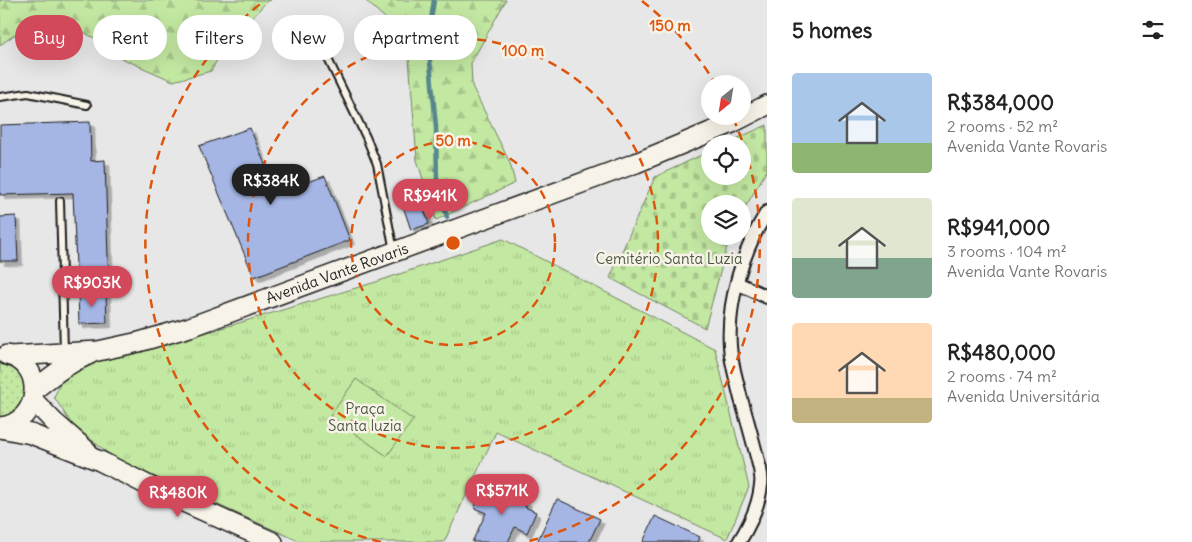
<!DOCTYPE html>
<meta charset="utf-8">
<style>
body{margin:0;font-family:Delius,sans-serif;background:#f2f2f2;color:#222;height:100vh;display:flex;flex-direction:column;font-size:19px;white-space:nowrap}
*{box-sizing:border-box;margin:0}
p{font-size:16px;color:#767676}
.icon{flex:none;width:28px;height:28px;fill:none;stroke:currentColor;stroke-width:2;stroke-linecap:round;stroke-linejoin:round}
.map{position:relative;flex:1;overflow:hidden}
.details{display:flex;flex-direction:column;background:#fff;width:425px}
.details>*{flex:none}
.guide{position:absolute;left:15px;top:15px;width:475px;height:45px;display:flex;gap:10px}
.needle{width:32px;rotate:210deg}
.buttons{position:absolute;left:701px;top:75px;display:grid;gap:10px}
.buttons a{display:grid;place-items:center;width:50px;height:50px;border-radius:50%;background:#fff;box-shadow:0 5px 20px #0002;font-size:25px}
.price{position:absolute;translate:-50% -42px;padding:0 11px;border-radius:18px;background:#d1495b;color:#fff;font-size:16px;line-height:32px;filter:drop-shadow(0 1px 2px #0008)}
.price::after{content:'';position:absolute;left:50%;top:30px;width:15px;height:11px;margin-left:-8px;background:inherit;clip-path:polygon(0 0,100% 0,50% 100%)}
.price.current{background:#222;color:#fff}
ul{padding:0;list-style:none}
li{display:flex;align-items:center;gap:15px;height:125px;padding:0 25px}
li span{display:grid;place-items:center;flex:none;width:140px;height:100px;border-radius:5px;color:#555}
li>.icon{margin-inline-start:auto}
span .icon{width:60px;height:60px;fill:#fffc;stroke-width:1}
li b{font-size:21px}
h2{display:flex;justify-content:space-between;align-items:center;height:60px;padding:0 25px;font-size:21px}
.pill{padding:0 18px;border-radius:22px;background:#fff;box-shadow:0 5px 20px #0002;font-size:18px;line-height:45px}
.pill.current{background:#d1495b;color:#fff}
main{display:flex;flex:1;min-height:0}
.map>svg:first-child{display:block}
</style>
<main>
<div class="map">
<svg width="767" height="542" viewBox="0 0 767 542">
<defs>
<pattern id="grass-dots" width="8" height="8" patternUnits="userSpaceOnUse" patternTransform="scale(1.25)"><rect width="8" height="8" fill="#c3e8a2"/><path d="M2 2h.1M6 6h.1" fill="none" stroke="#a7c68b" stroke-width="1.8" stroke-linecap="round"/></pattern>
<pattern id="forest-firs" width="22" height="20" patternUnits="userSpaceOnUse" patternTransform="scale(1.25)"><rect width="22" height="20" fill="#c3e8a2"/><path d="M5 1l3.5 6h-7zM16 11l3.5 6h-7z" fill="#a7c68b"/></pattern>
<pattern id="cemetery-stones" width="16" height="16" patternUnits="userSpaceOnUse" patternTransform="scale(1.25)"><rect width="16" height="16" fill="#c3e8a2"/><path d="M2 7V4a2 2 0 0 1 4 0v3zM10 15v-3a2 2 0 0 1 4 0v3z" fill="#a7c68b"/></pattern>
<pattern id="park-tufts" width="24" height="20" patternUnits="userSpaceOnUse" patternTransform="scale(1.25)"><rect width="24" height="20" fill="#c3e8a2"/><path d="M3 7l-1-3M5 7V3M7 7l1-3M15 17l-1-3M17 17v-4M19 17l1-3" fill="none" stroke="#a7c68b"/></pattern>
<filter id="shadow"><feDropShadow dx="4.5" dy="4.5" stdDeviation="0" flood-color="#0004"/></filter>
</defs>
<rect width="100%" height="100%" fill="#e7e7e7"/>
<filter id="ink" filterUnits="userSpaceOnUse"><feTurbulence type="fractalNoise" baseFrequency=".02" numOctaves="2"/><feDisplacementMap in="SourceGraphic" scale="10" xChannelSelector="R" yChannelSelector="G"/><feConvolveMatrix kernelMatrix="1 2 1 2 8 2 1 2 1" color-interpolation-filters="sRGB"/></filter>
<g filter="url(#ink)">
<path fill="url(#grass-dots)" stroke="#70825f" d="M0 362 12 366 23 377 26 384 25 400 16 413 0 419Z"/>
<path fill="url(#forest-firs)" stroke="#70825f" d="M0 0H271L267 1 222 51 211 71 173 81 121 58 104 43 62 21H39L20 31 0 45Z
M365 0H506L471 63 472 86 510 163 515 183 436 220 417 160 409 58 404 35Z"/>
<path fill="url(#cemetery-stones)" stroke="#70825f" d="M767 125V170L743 211 742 204H710V236H730L705 328 610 278 655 177 710 151V176H742V144H725Z"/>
<path fill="url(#park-tufts)" stroke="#70825f" d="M503 239 715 349 749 487 727 539 496 432 444 542H301L115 459 71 423 54 397 63 378 94 362 195 336 376 282Z"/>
<path fill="#c3e8a2" stroke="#70825f" d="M356 379 413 420 387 456 330 416Z"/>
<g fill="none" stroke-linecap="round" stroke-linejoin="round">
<path stroke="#57878f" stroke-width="4.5" d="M434 0 428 40 436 127 437 182 447 217"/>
</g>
<path fill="#a5b6e5" stroke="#1c1c1c" filter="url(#shadow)" d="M90 122 91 161 105 160 109 290 77 291 73 193 0 195V125Z
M250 128 271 179 286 173 291 188 325 176 350 240 254 277 199 146Z
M421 200 429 224 411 230 403 206Z
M16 216 18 261H0V217Z
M106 292 107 323 79 324 78 293Z
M498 487 527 501 525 507 536 512 527 533 515 527 508 542H472L486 513 474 508 484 488 495 493Z
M557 499 600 519 589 542H537Z
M655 516 700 537 698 542H643Z"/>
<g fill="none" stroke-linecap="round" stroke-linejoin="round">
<defs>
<path id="service" d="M328 59 366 137 377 164 394 251
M0 97 28 93 87 105
M60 201 64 351"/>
<path id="minor" d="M737 283 767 297
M739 542C749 526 759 505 761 485 762 480 761 474 760 469 754 445 748 422 741 399 737 381 731 364 730 346 727 301 743 250 767 212"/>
<path id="secondary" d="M10 356 98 351 139 342 190 327 636 163 732 123 767 105
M34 390C53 375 68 363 90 354
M33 400 54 422 87 451
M0 427C41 423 47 364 7 355
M0 428 31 434 100 461 157 490 273 542"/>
</defs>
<use href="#service" stroke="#1c1c1c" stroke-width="10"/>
<use href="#minor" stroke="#1c1c1c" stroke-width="16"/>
<use href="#secondary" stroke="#1c1c1c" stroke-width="22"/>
<use href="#service" stroke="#f7f3e8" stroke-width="6"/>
<use href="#minor" stroke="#f7f3e8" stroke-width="12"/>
<use href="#secondary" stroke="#f7f3e8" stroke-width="19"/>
</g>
</g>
<g fill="none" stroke="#de560d" stroke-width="2.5" stroke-dasharray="9 6">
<circle cx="453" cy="243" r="102"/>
<circle cx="453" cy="243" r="205"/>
<path d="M381 542A307 307 0 0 1 264 1M642 1A307 307 0 0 1 715 83M733 118A307 307 0 0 1 525 542"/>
</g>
<g text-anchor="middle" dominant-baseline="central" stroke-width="5" stroke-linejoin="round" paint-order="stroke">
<g font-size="15" fill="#4e5944" stroke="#f7f3e8">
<text x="669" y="258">Cemitério Santa Luzia</text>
<text x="365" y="408">Praça<tspan x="365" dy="17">Santa luzia</tspan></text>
</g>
<g font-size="15" fill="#1c1c1c" stroke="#f7f3e8">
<text transform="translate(337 273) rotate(-20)">Avenida Vante Rovaris</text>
</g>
</g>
<circle cx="453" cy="243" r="8" fill="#de560d" stroke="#f7f3e8" stroke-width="2.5"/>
<g font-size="15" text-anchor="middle" font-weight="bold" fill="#de560d" stroke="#f7f3e8" stroke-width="5" stroke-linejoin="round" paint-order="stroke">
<text x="670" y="31">150 m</text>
<text x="523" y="56">100 m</text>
<text x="453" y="146">50 m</text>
</g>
</svg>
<div class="buttons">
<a><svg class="needle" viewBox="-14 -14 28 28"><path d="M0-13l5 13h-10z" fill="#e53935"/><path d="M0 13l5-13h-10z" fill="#767676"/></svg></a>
<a><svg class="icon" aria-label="locate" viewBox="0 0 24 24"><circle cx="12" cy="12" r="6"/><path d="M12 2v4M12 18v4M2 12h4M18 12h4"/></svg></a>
<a><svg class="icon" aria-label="layers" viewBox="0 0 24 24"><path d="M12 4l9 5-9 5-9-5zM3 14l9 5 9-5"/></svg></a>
</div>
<b class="price current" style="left:271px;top:206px">R$384K</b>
<b class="price" style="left:430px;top:221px">R$941K</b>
<b class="price" style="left:92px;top:308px">R$903K</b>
<b class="price" style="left:502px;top:516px">R$571K</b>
<b class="price" style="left:178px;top:518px">R$480K</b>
<div class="guide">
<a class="pill current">Buy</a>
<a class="pill">Rent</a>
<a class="pill">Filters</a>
<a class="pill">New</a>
<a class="pill">Apartment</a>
</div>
</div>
<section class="details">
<h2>5 homes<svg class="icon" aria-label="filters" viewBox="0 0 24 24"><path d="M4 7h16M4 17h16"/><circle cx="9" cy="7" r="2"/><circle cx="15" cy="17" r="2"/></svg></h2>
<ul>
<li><span style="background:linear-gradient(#a9c7e8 70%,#8fb573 0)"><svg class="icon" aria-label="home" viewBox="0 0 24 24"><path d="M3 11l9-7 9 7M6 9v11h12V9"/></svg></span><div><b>R$384,000</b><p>2 rooms · 52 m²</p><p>Avenida Vante Rovaris</p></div></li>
<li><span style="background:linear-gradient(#dfe7d0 60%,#7fa58c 0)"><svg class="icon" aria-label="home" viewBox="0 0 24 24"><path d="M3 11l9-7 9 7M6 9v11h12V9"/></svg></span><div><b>R$941,000</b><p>3 rooms · 104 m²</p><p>Avenida Vante Rovaris</p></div></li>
<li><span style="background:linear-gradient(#ffd9b3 75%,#c2b280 0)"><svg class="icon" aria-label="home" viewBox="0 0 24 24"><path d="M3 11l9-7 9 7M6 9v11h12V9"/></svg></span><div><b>R$480,000</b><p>2 rooms · 74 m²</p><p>Avenida Universitária</p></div></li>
</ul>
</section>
</main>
